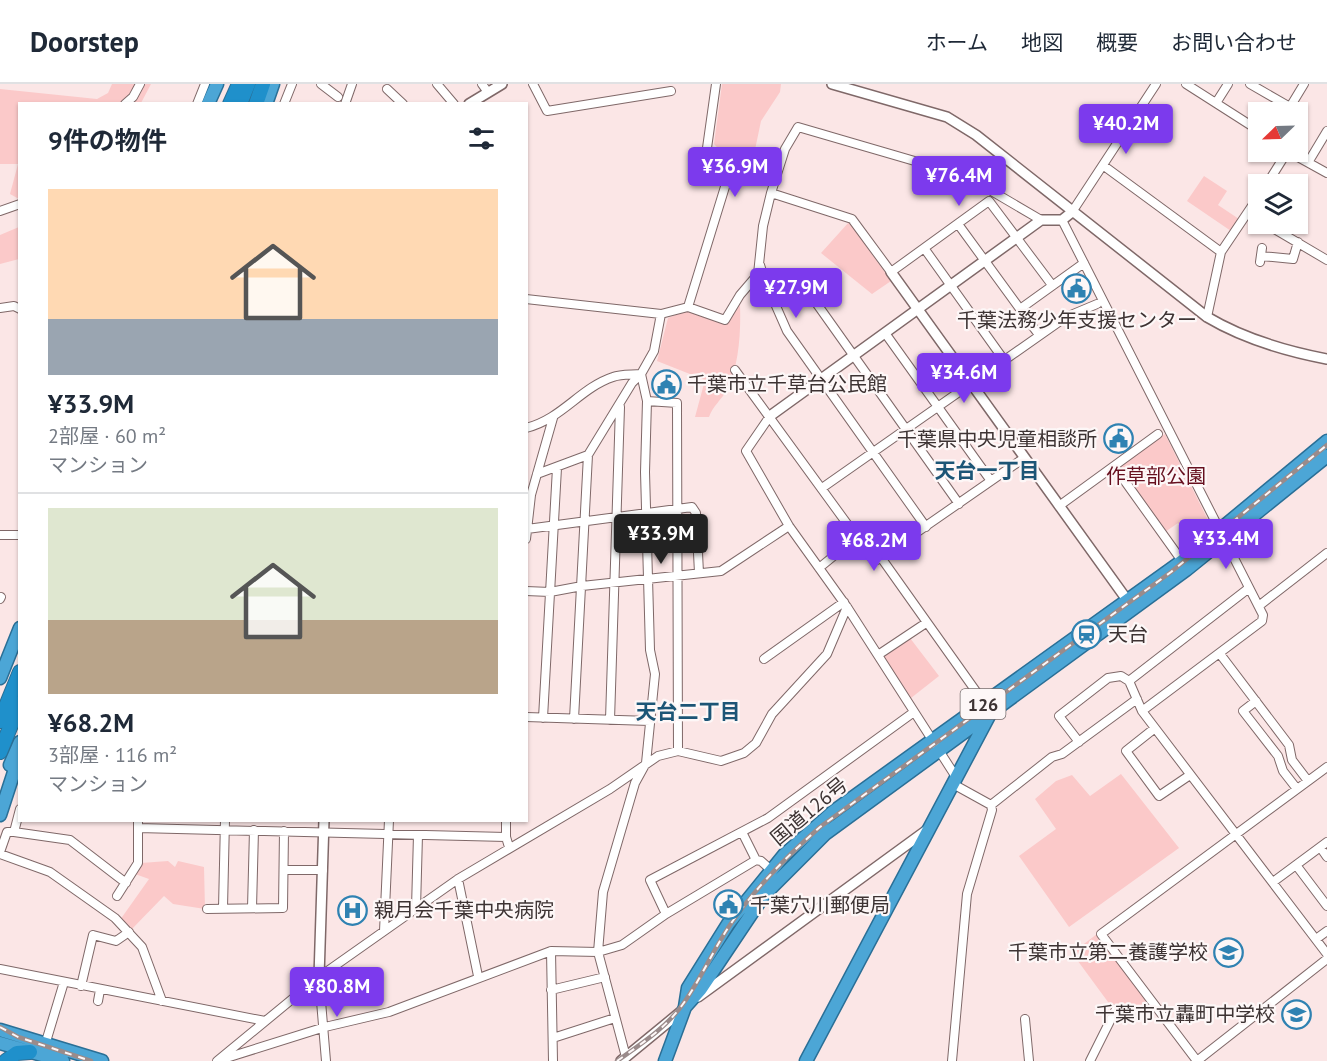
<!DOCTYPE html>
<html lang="ja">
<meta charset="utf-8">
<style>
body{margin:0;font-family:"PT Sans","Noto Sans JP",sans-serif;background:#f6f6f7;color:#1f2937;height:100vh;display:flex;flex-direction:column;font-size:22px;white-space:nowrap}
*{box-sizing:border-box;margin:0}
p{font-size:20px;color:#747a83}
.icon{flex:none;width:33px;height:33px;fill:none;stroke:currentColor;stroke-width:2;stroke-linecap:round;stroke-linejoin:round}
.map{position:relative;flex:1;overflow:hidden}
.panel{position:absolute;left:18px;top:18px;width:510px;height:720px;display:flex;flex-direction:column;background:#fff;border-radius:0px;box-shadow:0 2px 4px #0004}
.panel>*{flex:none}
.needle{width:39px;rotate:247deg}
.buttons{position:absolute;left:1248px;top:18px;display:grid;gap:12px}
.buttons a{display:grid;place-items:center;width:60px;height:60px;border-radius:0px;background:#fff;box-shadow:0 2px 4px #0004;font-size:30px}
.price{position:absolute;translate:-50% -51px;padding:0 14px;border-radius:6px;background:#7c3aed;color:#fff;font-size:20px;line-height:39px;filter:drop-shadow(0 2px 3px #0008)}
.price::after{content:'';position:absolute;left:50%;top:36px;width:18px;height:14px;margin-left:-9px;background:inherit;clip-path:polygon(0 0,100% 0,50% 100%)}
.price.active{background:#222;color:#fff}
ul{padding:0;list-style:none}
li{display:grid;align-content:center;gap:12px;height:318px;padding:0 30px}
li+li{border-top:2px solid #e0e1e3}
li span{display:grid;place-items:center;height:186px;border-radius:0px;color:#555}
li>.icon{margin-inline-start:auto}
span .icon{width:108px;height:108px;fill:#fffc;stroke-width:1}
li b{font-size:26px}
h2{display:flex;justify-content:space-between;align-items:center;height:72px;padding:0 30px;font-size:26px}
header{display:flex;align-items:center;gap:36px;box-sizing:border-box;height:84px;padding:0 30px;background:#fff;border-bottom:2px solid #e0e1e3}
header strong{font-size:28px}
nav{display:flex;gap:33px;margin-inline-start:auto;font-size:21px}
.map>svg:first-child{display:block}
</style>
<header>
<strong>Doorstep</strong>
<nav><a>ホーム</a><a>地図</a><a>概要</a><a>お問い合わせ</a></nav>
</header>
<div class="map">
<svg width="1327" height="977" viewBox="0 0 1327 977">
<rect width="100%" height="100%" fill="#fbe6e6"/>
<path fill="#fbc9c9" d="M112 0H151L141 19 20 20 19 115 10 110 18 80H0V5L97 15 108 9Z
M722 0H781L780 8 761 37 752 80H733L714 60Z
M1204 92 1227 107 1218 121 1239 135 1231 147 1187 117Z
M849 138 891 197 872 210 821 169Z
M19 143V175L0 180V151Z
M740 221C741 248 739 282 727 306 721 316 713 322 709 333H695L705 296 657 277 668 234 685 227 725 240Z
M1165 350 1213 446 1193 461 1178 439 1165 448 1119 386V382Z
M910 554 939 592 911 614 883 573 884 569Z
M1121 690 1179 764 1069 843 1019 772 1056 745 1035 715 1056 697 1072 691 1090 712Z
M168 777 175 783 178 777 204 783 205 825 173 820 164 812 131 846 120 836 149 795 135 790 141 779Z
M1097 850 1148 918 1122 937 1072 869Z"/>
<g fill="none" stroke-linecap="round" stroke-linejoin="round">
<defs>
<path id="minor" d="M321 0 338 13
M437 0 454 20
M482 0 487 7
M533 0 547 27 671 7
M1186 0 1258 46
M1250 0 1290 23
M387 5 403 20
M1216 19 1228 0
M125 20 133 13 140 0
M197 20 205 0
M284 20 292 0
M345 20 352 0
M1287 28 1304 0
M1289 68 1327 89
M1309 77 1327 47
M1104 82 1221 168
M1267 100 1287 68
M771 109 785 65 798 43 966 92 1041 136
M0 127 20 120
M1072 128 1156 0
M1248 130 1258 136
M1062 136 1263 531 1262 537 1142 627
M958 140 1039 251
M1266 140 1327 176
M924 164 1004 276
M1261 172 1293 175 1298 158
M1260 178 1262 164
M760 181 765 197 787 247 926 443
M787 202 812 213 959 420
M526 215 661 230 688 223 725 236 740 211 758 190 763 142 771 109 852 135 891 188 989 117 1052 201
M688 223 728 93 706 71 716 0
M0 224 14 222 20 225
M1020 225 1084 179
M1207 233 1221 168 1258 113
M885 249 991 397
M735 286 872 474 877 476 1024 374
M647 317 677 319 678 667
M770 332 746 367 789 442 847 523 956 693
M526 344C562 335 580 304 613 293 621 290 632 291 641 290
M1114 382 1182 477
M537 390 588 371
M822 404 1066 233 1097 220
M1059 422 1158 350
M527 445 692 423 696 429 699 489
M0 451H20
M526 455 531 411 553 334
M882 475 985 620
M819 484 857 453
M526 507 550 508 582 502 721 487 789 442
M0 515 1 513
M1260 521 1327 469
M1220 570 1289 661 1292 676 1308 697
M878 571 926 539
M764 575 844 518
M1129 597 1249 504
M1256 617 1243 627 1278 672 1283 687 1297 705
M526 633 650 637
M543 634 557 384
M574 635 588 371 632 299 641 290
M610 636 620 323
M1155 644 1126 667 1159 712 1190 691
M1079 658 1059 632 1108 594 1121 592 1129 597 1142 627 1327 870
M953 700 991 721 1052 673 1062 670 1137 615
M20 725 14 748 70 756 126 799
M506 736V753L509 763
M138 744 506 753
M743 750 756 776
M1320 763 1327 773
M0 768 7 748H14
M0 770 50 788 115 834 142 863 162 917
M1296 781 1327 822
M284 786H323
M458 795 478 892
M1273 798 1327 758
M117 812 138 779V736
M223 824 225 736
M252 824 254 746
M416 824 418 751
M207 825 283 824 284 747
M666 830 650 796 768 734 914 628
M384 847 389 736
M1316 855 1327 847
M551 867 553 977
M0 885 265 937
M319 893 326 977
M81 902 93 851 116 857 129 848
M551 906 605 893
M98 917 100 906
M1025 935 1029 977
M553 954 615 934
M45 961 64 898
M626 973 598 868 603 808 635 699 646 679 655 590 650 566 648 494 645 388 647 317 641 290 654 267 661 230
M223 975 325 943 389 928 551 867 598 868 622 861 666 830 756 776 761 777 771 786
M217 977 319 893 458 795 610 705 658 672 678 667 721 677 744 669 756 659 772 630 827 570 847 523
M952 977 967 810 992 726 991 721
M1090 977 1116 925
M1197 977 1101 850 1327 683
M1197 977 1327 875"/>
<path id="tertiary" d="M832 0 947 33 976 51 1207 233C1244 255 1285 267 1327 275
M469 20 502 0
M891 188 1130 520
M770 332 1041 136H1062L1072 128
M319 893 324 736
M698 913 927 746
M621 977 683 926"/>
<path id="trunk" d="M208 20 217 0
M266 20 273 0
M0 594 20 544
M10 681 20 658
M0 731 14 688 13 675
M685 923 701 905 764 811 825 750 1186 486 1327 372
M0 946 102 977
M0 959 63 977
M665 977 685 923 688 904 728 840 784 771 834 727 1182 477 1327 357
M806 977 991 628"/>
<path id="motorway" d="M230 20 239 0
M240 20 248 0
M256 20 263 0
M0 637 20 588
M0 668 20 619
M6 977 17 969 30 968"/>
</defs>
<use href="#minor" stroke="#7f6868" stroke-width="10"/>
<use href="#tertiary" stroke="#7f6868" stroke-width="12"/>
<use href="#trunk" stroke="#2a6f96" stroke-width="15"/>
<use href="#motorway" stroke="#2a6f96" stroke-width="16"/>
<use href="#minor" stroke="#fff" stroke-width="8"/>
<use href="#tertiary" stroke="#fff" stroke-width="9"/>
<use href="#trunk" stroke="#4ca6d6" stroke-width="12"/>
<use href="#motorway" stroke="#1f90cb" stroke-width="14"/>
<defs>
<path id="rail" d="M0 943 18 953 91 977
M617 977C641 960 666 944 683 920 701 895 713 866 730 841 755 804 787 772 820 743L1171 488 1327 361"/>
</defs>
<use href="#rail" stroke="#9a8b8b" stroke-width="4.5"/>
<use href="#rail" stroke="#fdf7f7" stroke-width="2" stroke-dasharray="7" stroke-linecap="butt"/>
</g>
<defs>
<symbol id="civic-ring" viewBox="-11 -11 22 22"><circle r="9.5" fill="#fdf7f7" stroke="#2f82b2" stroke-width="1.5"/><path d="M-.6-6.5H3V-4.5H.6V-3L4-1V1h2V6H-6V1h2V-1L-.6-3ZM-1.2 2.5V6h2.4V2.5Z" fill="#2f82b2"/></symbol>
<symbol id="station-ring" viewBox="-11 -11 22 22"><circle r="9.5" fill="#fdf7f7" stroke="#2f82b2" stroke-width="1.5"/><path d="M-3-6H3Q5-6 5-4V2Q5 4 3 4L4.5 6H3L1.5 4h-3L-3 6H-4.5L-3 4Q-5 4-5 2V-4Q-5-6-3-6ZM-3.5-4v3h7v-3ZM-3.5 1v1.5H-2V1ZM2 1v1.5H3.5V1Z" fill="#2f82b2"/></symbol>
<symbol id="hospital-ring" viewBox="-11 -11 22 22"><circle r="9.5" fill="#fdf7f7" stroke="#2f82b2" stroke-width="1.5"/><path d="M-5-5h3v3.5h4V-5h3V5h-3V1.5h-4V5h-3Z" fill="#2f82b2"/></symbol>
<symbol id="school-ring" viewBox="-11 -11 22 22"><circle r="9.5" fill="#fdf7f7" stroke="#2f82b2" stroke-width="1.5"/><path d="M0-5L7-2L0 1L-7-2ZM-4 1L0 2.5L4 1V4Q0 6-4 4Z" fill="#2f82b2"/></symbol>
</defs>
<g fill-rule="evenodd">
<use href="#civic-ring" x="1060" y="188" width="33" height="33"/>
<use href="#civic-ring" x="650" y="284" width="33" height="33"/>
<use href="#civic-ring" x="1102" y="338" width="33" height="33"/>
<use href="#station-ring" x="1070" y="534" width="33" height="33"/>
<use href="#civic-ring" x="712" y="804" width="33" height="33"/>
<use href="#hospital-ring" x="336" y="810" width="33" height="33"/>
<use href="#school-ring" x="1212" y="852" width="33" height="33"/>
<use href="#school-ring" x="1280" y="914" width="33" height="33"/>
</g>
<g text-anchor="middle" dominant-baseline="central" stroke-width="4.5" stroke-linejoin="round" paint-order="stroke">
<rect fill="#fdf7f7" stroke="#776e6e" stroke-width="1.5" x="960.5" y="605" width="45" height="30" rx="4.5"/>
<g font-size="18" font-weight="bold" fill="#3d3333">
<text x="983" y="620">126</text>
</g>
<g font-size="20" fill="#3d3333" stroke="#fdf7f7" text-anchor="start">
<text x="1077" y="236" text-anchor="middle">千葉法務少年支援センター</text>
<text x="687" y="300">千葉市立千草台公民館</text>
<text x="1097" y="355" text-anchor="end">千葉県中央児童相談所</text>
<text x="1108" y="550">天台</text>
<text x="750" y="821">千葉穴川郵便局</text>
<text x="374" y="826">親月会千葉中央病院</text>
<text x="1208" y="868" text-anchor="end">千葉市立第二養護学校</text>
<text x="1275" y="930" text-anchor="end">千葉市立轟町中学校</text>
</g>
<g font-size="20" fill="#660f1e" stroke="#fdf7f7">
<text x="1156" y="392">作草部公園</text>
</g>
<g font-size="20" fill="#3d3333" stroke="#fdf7f7">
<text transform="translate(809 727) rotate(-40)">国道126号</text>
</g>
<g font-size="21" font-weight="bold" fill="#1c5576" stroke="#fdf7f7">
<text x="987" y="386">天台一丁目</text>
<text x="688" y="627">天台二丁目</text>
</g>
</g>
</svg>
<div class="buttons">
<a><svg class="needle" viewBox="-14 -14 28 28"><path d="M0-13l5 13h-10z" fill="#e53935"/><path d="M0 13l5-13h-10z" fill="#747a83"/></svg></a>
<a><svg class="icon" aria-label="layers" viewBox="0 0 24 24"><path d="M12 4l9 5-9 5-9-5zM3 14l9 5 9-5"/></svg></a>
</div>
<b class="price" style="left:1126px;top:71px">¥40.2M</b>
<b class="price" style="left:735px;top:114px">¥36.9M</b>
<b class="price" style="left:959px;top:123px">¥76.4M</b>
<b class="price" style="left:796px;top:235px">¥27.9M</b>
<b class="price" style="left:964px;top:320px">¥34.6M</b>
<b class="price active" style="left:661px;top:481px">¥33.9M</b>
<b class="price" style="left:1226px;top:486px">¥33.4M</b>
<b class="price" style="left:874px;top:488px">¥68.2M</b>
<b class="price" style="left:337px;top:934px">¥80.8M</b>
<section class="panel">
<h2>9件の物件<svg class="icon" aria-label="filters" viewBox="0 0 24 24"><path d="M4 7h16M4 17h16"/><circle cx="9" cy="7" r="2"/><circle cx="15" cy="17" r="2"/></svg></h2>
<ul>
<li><span style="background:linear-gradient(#ffd9b3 70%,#9aa5b1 0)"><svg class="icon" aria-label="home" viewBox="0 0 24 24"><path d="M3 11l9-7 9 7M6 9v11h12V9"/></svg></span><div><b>¥33.9M</b><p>2部屋 · 60 m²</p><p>マンション</p></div></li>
<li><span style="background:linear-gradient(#dfe7d0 60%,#b9a48a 0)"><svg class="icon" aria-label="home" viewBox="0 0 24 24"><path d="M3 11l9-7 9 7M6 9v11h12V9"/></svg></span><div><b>¥68.2M</b><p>3部屋 · 116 m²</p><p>マンション</p></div></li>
</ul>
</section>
</div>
